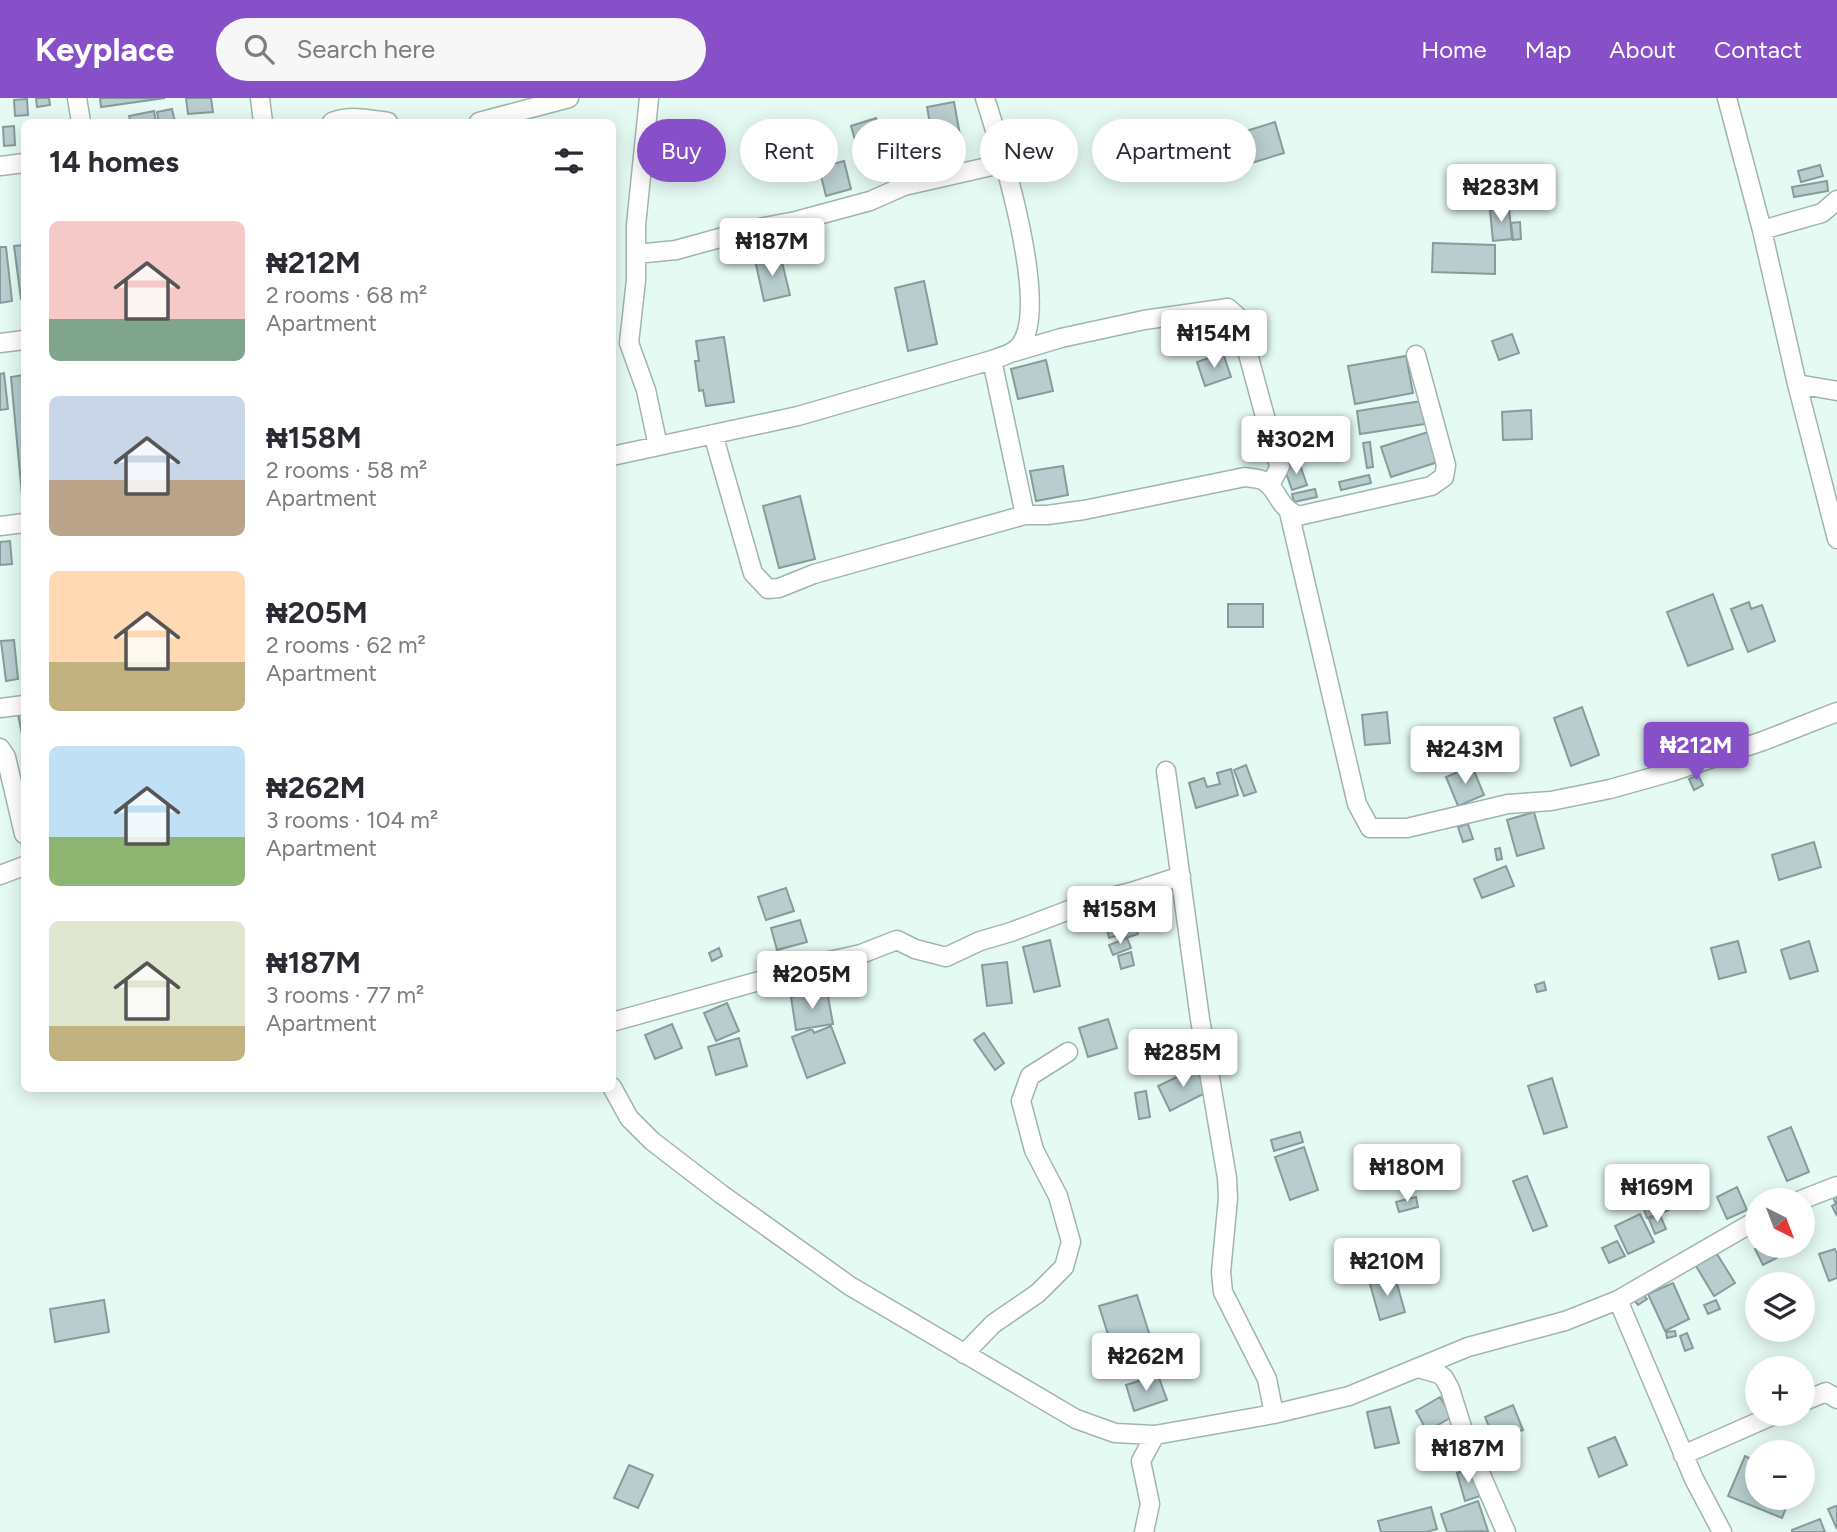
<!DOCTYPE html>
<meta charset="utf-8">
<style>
body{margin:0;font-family:Figtree,sans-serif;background:#f7f7f7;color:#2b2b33;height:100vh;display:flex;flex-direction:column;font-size:26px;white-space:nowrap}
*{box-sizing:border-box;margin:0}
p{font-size:23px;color:#7c7c81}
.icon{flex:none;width:38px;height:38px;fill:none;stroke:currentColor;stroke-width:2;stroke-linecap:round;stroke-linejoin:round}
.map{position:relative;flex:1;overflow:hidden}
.side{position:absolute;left:21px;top:21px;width:595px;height:973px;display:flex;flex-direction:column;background:#fff;border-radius:10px;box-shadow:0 4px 18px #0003}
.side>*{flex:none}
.banner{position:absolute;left:637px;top:21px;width:665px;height:63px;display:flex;gap:14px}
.needle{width:46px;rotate:138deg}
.tools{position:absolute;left:1745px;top:1090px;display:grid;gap:14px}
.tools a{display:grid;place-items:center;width:70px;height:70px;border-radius:50%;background:#fff;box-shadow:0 4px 18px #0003;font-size:35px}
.price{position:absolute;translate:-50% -60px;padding:0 16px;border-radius:7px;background:#fff;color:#222;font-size:23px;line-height:46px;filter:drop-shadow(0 2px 4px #0008)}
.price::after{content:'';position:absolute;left:50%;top:42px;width:21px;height:16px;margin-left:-10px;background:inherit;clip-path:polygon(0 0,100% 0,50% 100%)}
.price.selected{background:#8750c8;color:#fff}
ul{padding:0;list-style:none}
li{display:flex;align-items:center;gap:21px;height:175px;padding:0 28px}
li span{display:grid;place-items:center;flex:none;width:196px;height:140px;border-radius:10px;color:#555}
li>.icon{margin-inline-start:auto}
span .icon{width:84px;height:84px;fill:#fffc;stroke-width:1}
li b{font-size:30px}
h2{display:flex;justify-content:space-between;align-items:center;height:84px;padding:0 28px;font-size:30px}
.pill{padding:0 24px;border-radius:32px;background:#fff;box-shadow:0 4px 18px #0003;font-size:24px;line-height:63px}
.pill.selected{background:#8750c8;color:#fff}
header{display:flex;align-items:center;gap:42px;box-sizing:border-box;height:98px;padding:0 35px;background:#8750c8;color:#fff}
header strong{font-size:33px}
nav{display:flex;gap:38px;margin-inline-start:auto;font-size:24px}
.search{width:490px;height:63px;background:#f7f7f7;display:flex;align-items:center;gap:18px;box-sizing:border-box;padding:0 24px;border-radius:38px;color:#7c7c81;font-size:26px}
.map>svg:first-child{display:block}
</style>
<header>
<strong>Keyplace</strong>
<div class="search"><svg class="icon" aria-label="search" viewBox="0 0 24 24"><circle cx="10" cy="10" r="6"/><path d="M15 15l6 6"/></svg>Search here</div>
<nav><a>Home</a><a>Map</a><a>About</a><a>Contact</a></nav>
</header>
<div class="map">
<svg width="1837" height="1434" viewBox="0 0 1837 1434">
<rect width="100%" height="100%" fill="#e6faf4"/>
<path fill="#b9cdce" stroke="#889b9c" stroke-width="2" d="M36 0H49L50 7 37 9Z
M100 0H165L101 9Z
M186 0H211L213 14 188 16Z
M27 1 28 17 15 18 14 2Z
M954 4 962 48 935 53 927 9Z
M172 11 175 24H159L157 14Z
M154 13 156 24H131L129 18Z
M876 20 883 41 857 49 851 28Z
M1275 24 1284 55 1219 75 1210 44Z
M14 28 15 47 4 48 3 29Z
M921 38 930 65 896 76 887 49Z
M844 63 851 91 826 98 819 70Z
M1820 67 1823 78 1801 84 1798 73Z
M1827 83 1828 93 1794 99 1792 89Z
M1509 110 1512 141 1493 143 1490 112Z
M1520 124 1521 141 1513 142 1511 125Z
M1433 145 1495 147V176L1432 174Z
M24 147V201H21L14 148Z
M0 149H6L12 203 0 205Z
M780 156 790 197 764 203 755 162Z
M924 183 937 246 908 253 895 190Z
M1512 236 1519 255 1499 262 1492 243Z
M724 239 734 304 706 308 703 292 699 293 695 263H699L696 243Z
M1223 255 1231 279 1205 288 1197 264Z
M1406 258 1413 295 1355 306 1348 268Z
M1046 262 1053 293 1018 301 1011 271Z
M4 275 8 311 0 312V276Z
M24 277V408H23L11 279Z
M1422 303 1425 326 1360 336 1357 313Z
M1531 312 1532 341 1503 342 1502 314Z
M1428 334 1438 364 1391 379 1381 349Z
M1370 344 1373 369 1367 370 1363 345Z
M1299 364 1307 387 1292 392 1284 369Z
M1063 368 1068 397 1036 403 1030 373Z
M1369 377 1371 385 1341 392 1339 384Z
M1315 391 1317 399 1294 404 1292 396Z
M800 398 815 461 779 470 763 408Z
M10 443 12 466 0 467V444Z
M1713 496 1733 551 1688 568 1667 514Z
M1749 504 1751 511 1762 507 1775 543 1748 554 1731 511Z
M1228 506H1263V529H1228Z
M14 542 18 581 6 583 1 543Z
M1582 609 1599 657 1571 668 1554 620Z
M24 614V647L18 616Z
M1387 614 1390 645 1365 647 1362 617Z
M1466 629 1474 659 1444 668 1436 638Z
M1246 667 1256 694 1244 698 1234 672Z
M1472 668 1484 697 1458 708 1446 679Z
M1231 671 1238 697 1196 710 1189 685 1204 680 1207 689 1220 686 1217 675Z
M1698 677 1703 687 1694 692 1689 681Z
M1534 714 1544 750 1517 758 1507 722Z
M1468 726 1473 741 1463 744 1458 729Z
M1814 744 1821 769 1779 782 1772 757Z
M1500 750 1502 761 1497 762 1495 751Z
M1506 768 1514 788 1482 800 1474 781Z
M786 790 794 813 766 822 758 799Z
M800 822 807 844 777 852 771 830Z
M1134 823 1138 836 1126 840 1121 827Z
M1116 829 1119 837 1109 840 1107 831Z
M1127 840 1131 850 1113 857 1109 847Z
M1050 842 1060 888 1034 894 1023 849Z
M1738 843 1746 874 1719 881 1711 850Z
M1809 843 1818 873 1790 881 1781 852Z
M719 850 722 858 712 863 709 855Z
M1131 854 1134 867 1121 871 1118 858Z
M1007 864 1012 905 987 908 982 867Z
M1544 884 1546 892 1537 894 1535 887Z
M827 893 833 926 796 932 791 899Z
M727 905 739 933 716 943 704 915Z
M1108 921 1117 950 1088 959 1079 930Z
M672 926 682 950 655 961 645 937Z
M831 928 845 965 807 980 792 939 812 931 814 935Z
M984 935 1004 965 995 972 974 942Z
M739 940 747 968 716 977 708 949Z
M1196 970 1207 994 1170 1013 1158 988Z
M1552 980 1567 1029 1544 1036 1528 988Z
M1146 993 1150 1019 1139 1021 1135 995Z
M1791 1029 1809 1074 1787 1083 1768 1039Z
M1300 1034 1303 1044 1274 1053 1271 1042Z
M1304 1049 1318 1092 1290 1102 1275 1059Z
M1654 1070 1669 1112 1647 1120 1632 1077Z
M1527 1078 1547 1128 1533 1133 1513 1083Z
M1737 1089 1747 1112 1727 1121 1717 1099Z
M1837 1092V1118L1832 1108 1836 1106 1831 1095Z
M1416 1099 1418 1109 1399 1114 1396 1104Z
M1640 1116 1654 1144 1628 1156 1615 1128Z
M1660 1117 1666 1131 1655 1136 1649 1121Z
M1617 1143 1625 1158 1609 1165 1602 1150Z
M1761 1148H1785L1788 1154 1763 1167 1755 1151Z
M1835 1151 1837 1156V1180L1829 1183 1819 1156Z
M1717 1156 1735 1185 1714 1198 1696 1168Z
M1431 1162 1434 1172 1424 1174 1421 1165Z
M1395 1179 1405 1214 1380 1222 1370 1186Z
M1673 1185 1689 1221 1665 1233 1648 1196Z
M1642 1195 1647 1201 1638 1207 1633 1201Z
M1137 1197 1150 1238 1112 1249 1099 1208Z
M104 1202 109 1234 55 1244 50 1211Z
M1716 1202 1720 1211 1708 1216 1704 1207Z
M1675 1233 1676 1238 1667 1240 1666 1234Z
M1687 1235 1693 1250 1685 1253 1680 1238Z
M1158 1277 1167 1302 1134 1313 1126 1287Z
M1440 1299 1452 1319 1427 1333 1416 1313Z
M1513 1307 1523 1332 1495 1343 1485 1319Z
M1390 1309 1399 1345 1375 1350 1367 1314Z
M1454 1327 1459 1337 1436 1349 1430 1339Z
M1615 1339 1627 1367 1599 1379 1588 1350Z
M1745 1358 1757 1364V1400H1790L1782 1420 1728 1398Z
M629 1367 653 1377 638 1410 614 1400Z
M1471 1370 1480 1398 1465 1403 1457 1375Z
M1478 1403 1488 1433 1447 1434 1441 1416Z
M1836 1408 1837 1409V1431L1828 1411Z
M1431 1409 1437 1431 1426 1434H1381L1378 1423Z
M1820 1421 1825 1434H1792V1432Z"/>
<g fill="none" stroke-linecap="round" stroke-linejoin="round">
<defs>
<path id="minor" d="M77 0 81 24
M260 0 263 24
M649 0 636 127V182L629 245 646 292 658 348
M1727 0 1762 132 1797 286 1837 441
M332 24C351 17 368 21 388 24
M479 24 569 0
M0 68 24 65
M1762 132 1822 115 1837 102
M636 156 676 152 749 132 796 123 870 103 904 88 1005 65
M0 245 24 242
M1014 254 1061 240 1144 222 1228 210 1238 219 1276 359 1280 368 1270 387
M992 262 1025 417H1047L1084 412 1245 379C1250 380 1257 380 1262 382 1278 389 1276 408 1298 418L1431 388 1444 379 1446 367 1416 257
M1797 286 1837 293
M713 336 753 475 768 491 779 490 814 476 1025 417
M612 358 798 318 992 262C1003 258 1017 255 1023 243 1047 198 1001 50 985 0
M1289 414 1357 706 1370 730H1407L1508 706 1551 703 1610 691 1671 674 1763 643 1837 614
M0 428 24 425
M0 610 24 607
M0 650 6 659 24 736
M1166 673 1200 921 1227 1080 1228 1100 1221 1174 1223 1194 1267 1281 1274 1316
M0 777 24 768
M612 924 770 880 780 874 861 856 897 842 915 851 946 859 980 843 1011 834 1085 806 1131 794 1181 778
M612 989 629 1020 652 1043 721 1096 850 1188 1076 1321 1115 1335 1155 1337 1274 1316 1349 1298 1468 1249 1565 1223 1618 1202 1757 1122
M1801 1102 1837 1088
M1618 1202 1694 1381 1722 1434
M964 1256 993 1226 1038 1195 1064 1169 1071 1144 1058 1098 1034 1052 1021 1003 1030 978 1068 954
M1418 1270 1439 1276 1444 1280 1450 1291 1467 1345 1506 1434
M1802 1304 1826 1294 1837 1301
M1683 1357 1776 1316
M1144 1434 1150 1406 1141 1363 1155 1337"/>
</defs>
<use href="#minor" stroke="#a2b4af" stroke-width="21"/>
<use href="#minor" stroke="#fff" stroke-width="18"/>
</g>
</svg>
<div class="tools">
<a><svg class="needle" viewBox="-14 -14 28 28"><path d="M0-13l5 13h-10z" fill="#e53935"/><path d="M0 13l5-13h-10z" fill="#7c7c81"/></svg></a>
<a><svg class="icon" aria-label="layers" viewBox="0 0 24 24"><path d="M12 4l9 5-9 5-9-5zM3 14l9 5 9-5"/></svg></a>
<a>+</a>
<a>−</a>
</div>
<b class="price" style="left:1501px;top:126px">₦283M</b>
<b class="price" style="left:772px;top:180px">₦187M</b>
<b class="price" style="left:1214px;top:272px">₦154M</b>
<b class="price" style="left:1296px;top:378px">₦302M</b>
<b class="price selected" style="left:1696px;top:684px">₦212M</b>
<b class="price" style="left:1465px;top:688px">₦243M</b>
<b class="price" style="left:1120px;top:848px">₦158M</b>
<b class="price" style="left:812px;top:913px">₦205M</b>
<b class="price" style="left:1183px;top:991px">₦285M</b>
<b class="price" style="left:1407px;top:1106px">₦180M</b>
<b class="price" style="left:1657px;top:1126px">₦169M</b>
<b class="price" style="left:1387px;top:1200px">₦210M</b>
<b class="price" style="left:1146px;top:1295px">₦262M</b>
<b class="price" style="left:1468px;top:1387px">₦187M</b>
<div class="banner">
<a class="pill selected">Buy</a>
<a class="pill">Rent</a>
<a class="pill">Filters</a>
<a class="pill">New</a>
<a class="pill">Apartment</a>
</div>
<section class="side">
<h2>14 homes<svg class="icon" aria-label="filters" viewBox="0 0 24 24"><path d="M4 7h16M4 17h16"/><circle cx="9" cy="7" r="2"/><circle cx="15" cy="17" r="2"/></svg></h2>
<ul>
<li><span style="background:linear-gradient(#f6c9c9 70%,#7fa58c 0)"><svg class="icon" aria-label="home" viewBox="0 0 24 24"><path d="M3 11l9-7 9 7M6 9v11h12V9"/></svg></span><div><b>₦212M</b><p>2 rooms · 68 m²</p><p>Apartment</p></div></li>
<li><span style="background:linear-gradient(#c9d6e8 60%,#b9a48a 0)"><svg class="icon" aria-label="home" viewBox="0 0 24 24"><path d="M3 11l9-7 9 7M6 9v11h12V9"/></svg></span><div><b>₦158M</b><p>2 rooms · 58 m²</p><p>Apartment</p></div></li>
<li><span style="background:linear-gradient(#ffd9b3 65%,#c2b280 0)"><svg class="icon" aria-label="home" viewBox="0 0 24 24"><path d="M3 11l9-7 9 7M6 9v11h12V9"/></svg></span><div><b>₦205M</b><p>2 rooms · 62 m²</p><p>Apartment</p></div></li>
<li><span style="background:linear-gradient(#bfe0f5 65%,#8fb573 0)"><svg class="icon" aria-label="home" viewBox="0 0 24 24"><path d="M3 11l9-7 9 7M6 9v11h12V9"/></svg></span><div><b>₦262M</b><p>3 rooms · 104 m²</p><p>Apartment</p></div></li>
<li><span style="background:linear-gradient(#dfe7d0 75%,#c2b280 0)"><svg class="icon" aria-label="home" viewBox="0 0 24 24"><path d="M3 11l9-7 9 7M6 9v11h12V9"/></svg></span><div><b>₦187M</b><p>3 rooms · 77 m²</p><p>Apartment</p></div></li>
</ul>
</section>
</div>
